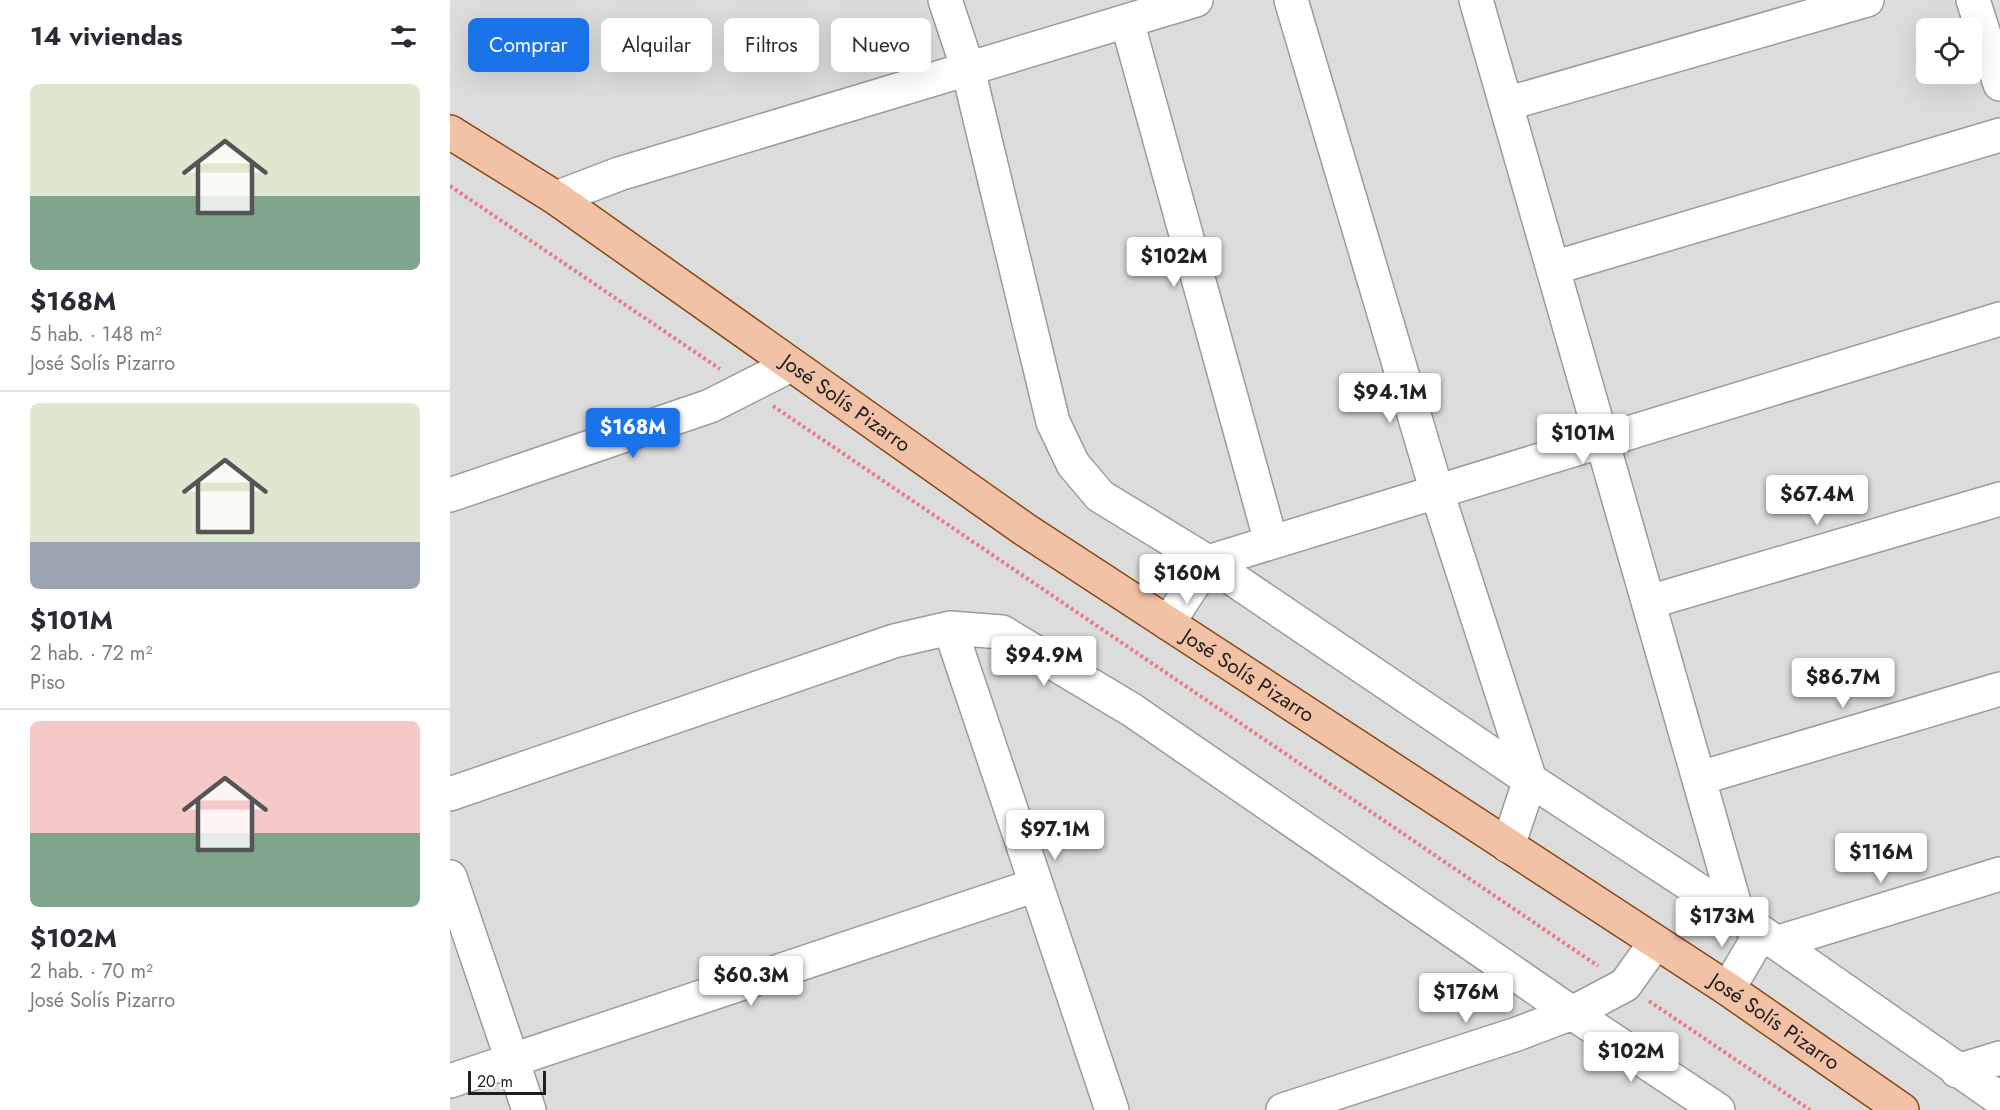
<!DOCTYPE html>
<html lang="es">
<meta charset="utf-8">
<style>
body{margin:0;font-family:Jost,sans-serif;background:#f2f2f3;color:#2b2b33;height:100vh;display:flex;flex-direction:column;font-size:22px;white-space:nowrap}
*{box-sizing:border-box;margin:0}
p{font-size:20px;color:#7c7c81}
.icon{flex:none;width:33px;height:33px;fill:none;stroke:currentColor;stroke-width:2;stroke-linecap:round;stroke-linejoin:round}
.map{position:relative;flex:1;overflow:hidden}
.sheet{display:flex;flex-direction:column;background:#fff;width:450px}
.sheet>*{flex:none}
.guide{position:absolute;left:18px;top:18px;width:570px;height:54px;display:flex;gap:12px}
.controls{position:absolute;left:1466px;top:18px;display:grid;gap:12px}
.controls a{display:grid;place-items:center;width:66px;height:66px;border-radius:9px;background:#fff;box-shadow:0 6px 24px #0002;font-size:30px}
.scale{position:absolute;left:18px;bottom:15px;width:78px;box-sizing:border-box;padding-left:6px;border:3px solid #1e1e1e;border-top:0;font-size:16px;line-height:21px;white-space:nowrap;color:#1e1e1e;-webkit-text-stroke:4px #fff;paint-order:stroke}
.price{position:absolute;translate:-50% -51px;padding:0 14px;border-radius:6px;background:#fff;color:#222;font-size:20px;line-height:39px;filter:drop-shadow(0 2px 3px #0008)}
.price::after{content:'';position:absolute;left:50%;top:36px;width:18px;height:14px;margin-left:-9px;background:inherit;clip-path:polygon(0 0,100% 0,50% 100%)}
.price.current{background:#1a73e8;color:#fff}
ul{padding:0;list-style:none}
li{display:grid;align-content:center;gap:12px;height:318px;padding:0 30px}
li+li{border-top:2px solid #e1e1e2}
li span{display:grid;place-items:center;height:186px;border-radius:9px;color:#555}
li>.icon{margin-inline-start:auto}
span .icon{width:108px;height:108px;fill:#fffc;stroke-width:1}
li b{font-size:26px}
h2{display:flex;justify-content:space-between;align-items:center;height:72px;padding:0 30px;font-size:26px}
.tag{padding:0 21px;border-radius:9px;background:#fff;box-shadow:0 6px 24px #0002;font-size:21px;line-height:54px}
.tag.current{background:#1a73e8;color:#fff}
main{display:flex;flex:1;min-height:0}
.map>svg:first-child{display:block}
</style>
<main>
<section class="sheet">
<h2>14 viviendas<svg class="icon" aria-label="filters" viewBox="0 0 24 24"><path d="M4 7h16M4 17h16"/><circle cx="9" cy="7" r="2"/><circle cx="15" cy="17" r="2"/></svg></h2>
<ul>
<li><span style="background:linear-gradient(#dfe7d0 60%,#7fa58c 0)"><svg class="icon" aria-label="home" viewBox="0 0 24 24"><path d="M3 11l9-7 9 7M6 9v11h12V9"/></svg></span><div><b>$168M</b><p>5 hab. · 148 m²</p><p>José Solís Pizarro</p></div></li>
<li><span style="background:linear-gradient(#dfe7d0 75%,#9aa5b1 0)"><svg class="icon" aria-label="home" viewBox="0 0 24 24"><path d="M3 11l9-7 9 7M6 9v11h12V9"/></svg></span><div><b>$101M</b><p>2 hab. · 72 m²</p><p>Piso</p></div></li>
<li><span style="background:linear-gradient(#f6c9c9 60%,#7fa58c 0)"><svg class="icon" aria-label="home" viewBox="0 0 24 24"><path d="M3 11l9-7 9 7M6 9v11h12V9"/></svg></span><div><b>$102M</b><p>2 hab. · 70 m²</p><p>José Solís Pizarro</p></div></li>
</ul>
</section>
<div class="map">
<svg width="1550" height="1110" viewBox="0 0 1550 1110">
<rect width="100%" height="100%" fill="#eeeae6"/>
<path fill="#dcdcdc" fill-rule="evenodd" d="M0 0H1550V1110H0ZM1476 28H1521V74H1476Z"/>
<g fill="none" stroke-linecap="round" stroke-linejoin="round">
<defs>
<path id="minor" d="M495 0 518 69 603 422 623 464 650 496 758 562 1080 780 1288 916 1550 1099
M841 0 987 492 1080 780 1058 846
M1026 0 1288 916
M1523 0 1550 84
M677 21 821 542
M1056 104 1417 0
M106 198 169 174 746 0
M1103 268 1550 135
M0 495 260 406 341 365
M1199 602 1550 499
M718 623 758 562 1550 319
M500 628 662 1110
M1250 778 1550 689
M0 794 444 641 500 628 552 632 682 710 1122 1013 1268 1110
M0 877 79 1110
M1326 943 1550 874
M1278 989 1311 933
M1507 1071 1550 1058
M0 1081 586 885
M833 1110 1067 1034 1122 1013 1175 985 1205 943"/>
<g id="major">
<path id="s1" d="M0 132 106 198 574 529 1278 989 1452 1110"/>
</g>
</defs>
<use href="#minor" stroke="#9b9b9b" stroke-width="36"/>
<use href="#major" stroke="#894810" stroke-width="36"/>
<path stroke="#eb7a86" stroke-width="4" stroke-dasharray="3 3" stroke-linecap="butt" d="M0 186 270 369
M323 406 1148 966
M1199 1001 1360 1110"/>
<use href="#minor" stroke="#fff" stroke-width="33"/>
<use href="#major" stroke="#f2c2a7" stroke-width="33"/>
</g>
<g text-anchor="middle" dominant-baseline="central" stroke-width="5" stroke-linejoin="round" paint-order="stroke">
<g font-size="21" fill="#1e1e1e" stroke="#fff">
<text stroke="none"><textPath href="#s1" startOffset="480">José Solís Pizarro</textPath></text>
<text stroke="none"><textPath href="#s1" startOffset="966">José Solís Pizarro</textPath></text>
<text stroke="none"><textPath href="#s1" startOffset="1596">José Solís Pizarro</textPath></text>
</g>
</g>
</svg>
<div class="controls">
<a><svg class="icon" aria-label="locate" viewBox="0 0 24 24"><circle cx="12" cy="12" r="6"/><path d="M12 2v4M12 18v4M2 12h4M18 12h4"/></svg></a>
</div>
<div class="scale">20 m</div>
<b class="price" style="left:724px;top:288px">$102M</b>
<b class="price" style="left:940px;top:424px">$94.1M</b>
<b class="price current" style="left:183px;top:459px">$168M</b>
<b class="price" style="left:1133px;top:465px">$101M</b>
<b class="price" style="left:1367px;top:526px">$67.4M</b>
<b class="price" style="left:737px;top:605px">$160M</b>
<b class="price" style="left:594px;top:687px">$94.9M</b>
<b class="price" style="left:1393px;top:709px">$86.7M</b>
<b class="price" style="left:605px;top:861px">$97.1M</b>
<b class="price" style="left:1431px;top:884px">$116M</b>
<b class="price" style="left:1272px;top:948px">$173M</b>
<b class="price" style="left:301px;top:1007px">$60.3M</b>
<b class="price" style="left:1016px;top:1024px">$176M</b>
<b class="price" style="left:1181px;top:1083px">$102M</b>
<div class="guide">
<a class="tag current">Comprar</a>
<a class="tag">Alquilar</a>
<a class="tag">Filtros</a>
<a class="tag">Nuevo</a>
</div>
</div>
</main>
